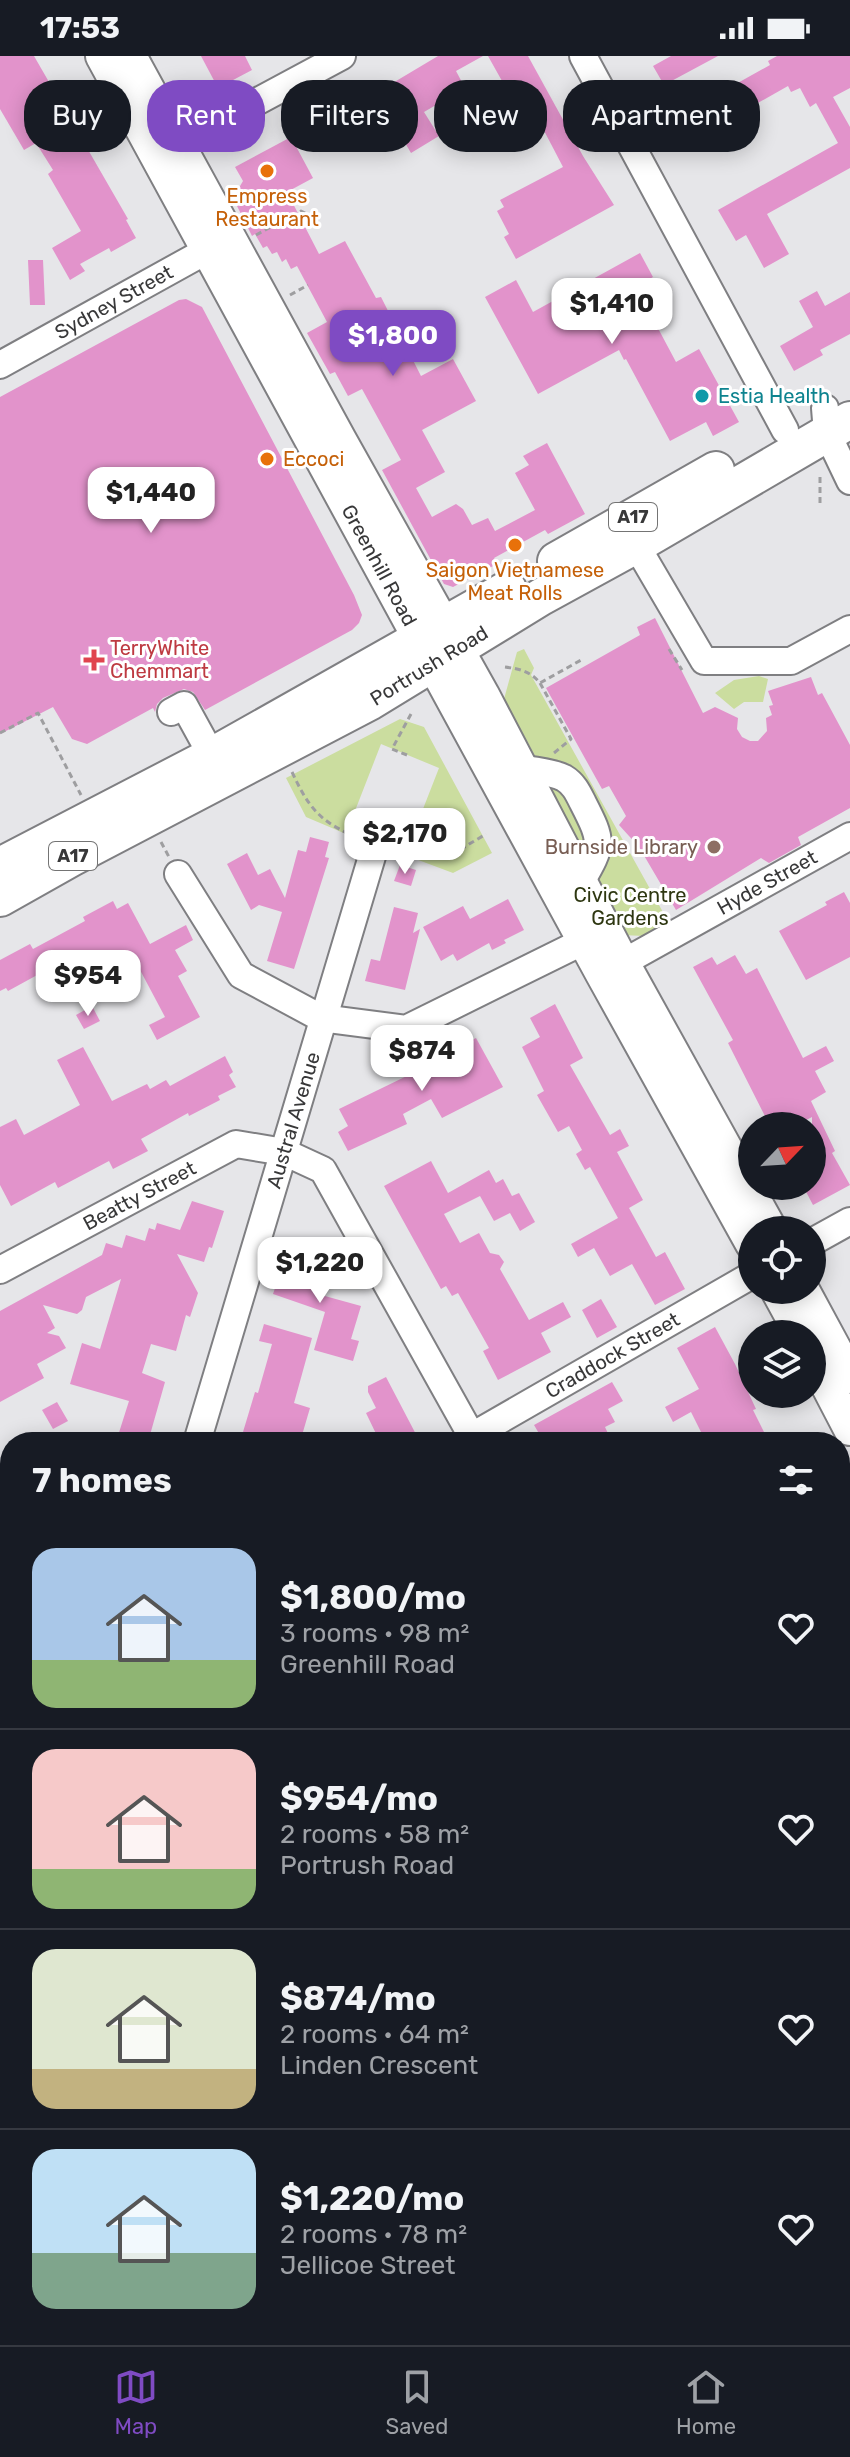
<!DOCTYPE html>
<meta charset="utf-8">
<style>
body{margin:0;font-family:Rubik,sans-serif;background:#20242c;color:#f1f3f6;height:100vh;display:flex;flex-direction:column;font-size:30px;white-space:nowrap}
*{box-sizing:border-box;margin:0}
p{font-size:26px;color:#9ea1a6}
.icon{flex:none;width:44px;height:44px;fill:none;stroke:currentColor;stroke-width:2;stroke-linecap:round;stroke-linejoin:round}
.map{position:relative;flex:1;overflow:hidden}
.side{position:absolute;left:0px;top:1376px;width:850px;height:914px;display:flex;flex-direction:column;background:#171b24;border-radius:32px 32px 0 0;box-shadow:0 4px 20px #0003}
.side>*{flex:none}
.hud{position:absolute;left:24px;top:24px;width:802px;height:72px;display:flex;gap:16px}
.needle{width:52px;rotate:65deg}
.buttons{position:absolute;left:738px;top:1056px;display:grid;gap:16px}
.buttons a{display:grid;place-items:center;width:88px;height:88px;border-radius:50%;background:#171b24;box-shadow:0 4px 20px #0003;font-size:40px}
.price{position:absolute;translate:-50% -68px;padding:0 18px;border-radius:16px;background:#fff;color:#222;font-size:26px;line-height:52px;filter:drop-shadow(0 2px 4px #0008)}
.price::after{content:'';position:absolute;left:50%;top:48px;width:24px;height:18px;margin-left:-12px;background:inherit;clip-path:polygon(0 0,100% 0,50% 100%)}
.price.current{background:#7f4bc3;color:#fff}
ul{padding:0;list-style:none}
li{display:flex;align-items:center;gap:24px;height:200px;padding:0 32px}
li+li{border-top:2px solid #363941}
li span{display:grid;place-items:center;flex:none;width:224px;height:160px;border-radius:24px;color:#555}
li>.icon{margin-inline-start:auto}
span .icon{width:96px;height:96px;fill:#fffc;stroke-width:1}
li b{font-size:34px}
h2{display:flex;justify-content:space-between;align-items:center;height:96px;padding:0 32px;font-size:34px}
.chip{padding:0 28px;border-radius:32px;background:#171b24;box-shadow:0 4px 20px #0003;font-size:28px;line-height:72px}
.chip.current{background:#7f4bc3;color:#fff}
.status{display:flex;justify-content:space-between;align-items:center;height:56px;padding:0 40px;background:#171b24;direction:ltr}
.status svg{height:22px;fill:currentColor}
.tabs{display:flex;justify-content:space-around;align-items:center;height:112px;border-top:2px solid #363941;background:#171b24;font-size:22px;color:#9ea1a6}
.tabs a{display:grid;justify-items:center;gap:4px}
.tabs .current{color:#7f4bc3}
.map>svg:first-child{display:block}
</style>
<div class="status"><b>17:53</b><svg viewBox="0 0 49 12"><path d="M0 12V9h3v3zM5 12V6h3v6zM10 12V3h3v9zM15 12V0h3v12zM26 1h20v11H26zM47 4h2v5h-2z"/></svg></div>
<div class="map">
<svg width="850" height="2289" viewBox="0 0 850 2289">
<rect width="100%" height="100%" fill="#e6e6e9"/>
<path fill="#cbdd9f" d="M524 593 534 612 531 619 669 867 644 880 622 879 539 724 535 700 504 643 517 596Z
M759 620 768 623 763 646H744L734 653 715 637 734 624Z
M400 663 424 671 492 797 453 817 405 799 439 712 381 688 346 778 306 761 286 722Z
M10 1551V1710L0 1707V1557Z
M394 2280H471L474 2289H393Z"/>
<path fill="#e293cb" d="M0 0H34L128 163 126 164 136 182 111 196 109 192 80 208 85 215 70 224 52 192 81 175 48 118 53 114 36 87 24 94 0 53Z
M201 0H245L252 14 218 32Z
M438 0H483L456 15 465 32 424 56 439 80 411 97 376 37Z
M488 0H528L583 100 614 149 516 203 504 181 509 178 497 155 504 151 500 144 563 111 528 44 516 50Z
M671 0H718L664 29 653 10Z
M777 0H850V32L833 41 850 71V112L767 158 789 198 764 212 746 179 736 185 718 154 838 87 816 47 810 51 800 32 791 36 788 30 678 92 668 73 671 71 661 52 678 42 686 56 770 9 768 5Z
M291 81 313 122 287 136 319 198 345 185 376 242 381 241 421 320 453 303 476 345 422 374 445 416 416 432 432 461 456 448 463 453 472 469 488 462 495 475 535 454 515 417 529 409 523 400 547 387 585 458 548 478 545 474 494 502 497 508 453 531 444 528 382 414 401 404 362 333 348 340 335 316 330 318 307 277 327 266 297 210 291 213 286 203 282 206 277 196 272 198 267 190 263 192 255 178 252 180 233 142 243 125 235 111Z
M640 197 653 221 636 231 676 306 699 293 739 366 713 380 706 366 670 385 626 303 624 304 619 294 538 338 485 241 516 224 533 256Z
M28 204H43L45 249H30Z
M817 235 825 250 850 236V278L820 294 823 299 794 315 780 290 813 271 799 245Z
M186 243 202 251 354 539 362 559 359 567 352 574 205 654 193 636 184 633 163 642 157 648 155 656 153 652 87 688 72 683 53 651 0 678V341L179 244Z
M655 562 703 657 715 651 738 662 737 673 742 681 750 685H758L767 675 766 662 772 659 769 650 773 649 768 635 811 621 818 639 822 637 850 689V752L798 781 801 789 769 807 761 802 676 854 639 791 619 769 626 760 609 730 602 733 546 632 640 579 637 571Z
M310 781 329 786 325 801 329 802 294 913 267 905 282 856 259 849 251 854 227 808 247 797 258 819 270 813 285 842 298 794 306 796Z
M400 809 416 814 411 830 394 825Z
M844 836 850 847V901L806 924 779 875 827 849 825 846Z
M508 843 524 874 504 884 506 887 492 894 489 887 457 905 453 898 441 905 423 871 463 850 470 863Z
M113 845 117 853 128 847 150 888 186 869 193 884 175 894 187 915 178 920 200 961 157 984 149 969 165 961 131 897 109 909 102 896 62 917 58 910 50 912 8 935 6 932 0 935V904L30 888 33 893 85 865 83 861Z
M394 851 418 857 413 877 420 873 405 934 365 925 371 903 380 905Z
M735 899 746 918 757 912 803 1002 826 990 834 1005 815 1015 826 1036 811 1045 835 1095 832 1097 850 1129 813 1149 803 1130H812V1061L795 1070H770L728 987 733 984 693 911 712 901 717 909Z
M555 948 583 1002 570 1009 610 1079 620 1073 629 1090 617 1096 643 1144 629 1152 656 1201 665 1196 685 1233 655 1249 632 1208 610 1220 594 1192 578 1201 571 1188 618 1162 590 1111 585 1114 576 1098 582 1094 569 1070 558 1076 537 1039 544 1035 522 991 540 981 530 962Z
M92 950 100 965 84 973 76 959Z
M476 982 503 1031 442 1062 431 1043 403 1058 407 1068 348 1095 338 1076 348 1070 339 1053 417 1015 415 1013 447 996 445 993 457 986 460 990Z
M83 991 112 1045 147 1028 150 1033 166 1024 170 1030 225 1000 233 1016 229 1019 236 1031 218 1040 220 1044 189 1060 188 1057 141 1083 148 1095 113 1113 109 1105 58 1132 55 1126 11 1150 0 1129V1071L16 1063 24 1079 80 1049 57 1004Z
M431 1105 448 1137 489 1114 496 1127 503 1123 512 1140 519 1137 535 1166 520 1175 510 1157 494 1165 480 1140 444 1158 460 1187 479 1177 490 1197 499 1199 504 1206 500 1213 529 1264 563 1246 571 1261 541 1277 551 1296 498 1324 483 1295 489 1292 458 1237 452 1240 446 1230 441 1233 384 1130Z
M192 1145 224 1155 212 1192 209 1191 204 1206 177 1198 198 1237 190 1261 186 1259 176 1295 151 1288 142 1317 165 1326 148 1386H116L129 1345 70 1328 82 1287 100 1293 121 1223 86 1241 82 1254 77 1258 43 1249 55 1272 47 1277 59 1280 66 1292 37 1308 44 1322 0 1346V1255L102 1199 106 1187 122 1192 126 1179 145 1185 149 1172 155 1174 157 1167 180 1174Z
M288 1194 324 1206 314 1237 361 1250 351 1283 359 1285 353 1305 314 1294 325 1256 273 1238Z
M601 1243 617 1271 597 1282 582 1254Z
M264 1268 312 1282 294 1347 310 1352 300 1386H240L255 1336 258 1337 272 1288 259 1285Z
M715 1271 735 1308 756 1353 753 1354 769 1386H706L691 1356 673 1366 665 1351 699 1333 677 1292Z
M386 1321 420 1386H380L366 1357 376 1352 368 1336V1330Z
M612 1326 623 1345 608 1353 615 1366 605 1371 612 1386H544L534 1369Z
M57 1346 68 1365 53 1373 42 1354Z"/>
<g fill="none" stroke-linecap="round" stroke-linejoin="round">
<defs>
<g id="minor">
<path d="M583 0 785 374"/>
<path d="M178 88 342 0"/>
<path id="s1" d="M0 309 224 185"/>
<path d="M825 352 827 377 850 425"/>
<path d="M636 489 704 605H791L850 573"/>
<path d="M171 656 184 649 212 700"/>
<path d="M522 712C534 715 553 716 564 722 574 728 578 737 583 747 603 786 603 788 581 826"/>
<path d="M178 818 241 919 321 962 406 973 584 885"/>
<path id="s2" d="M608 915 850 780"/>
<path d="M812 1186 850 1165"/>
<path id="s3" d="M0 1214 236 1088 284 1096 323 1114 475 1386"/>
<path id="s4" d="M472 1380 752 1219"/>
<path id="s5" d="M197 1386 376 787"/>
<path d="M0 1545 10 1540"/>
<path d="M0 1718 10 1722"/>
<path d="M840 1939 850 1934"/>
<path d="M0 2042 10 2008"/>
<path d="M630 2280 635 2289"/>
<path d="M239 2289 242 2280"/>
</g>
<g id="major">
<path id="s6" d="M102 0 602 918 752 1188"/>
<path d="M130 0 340 384 483 639 623 907 771 1174"/>
<path d="M777 1234 801 1278"/>
<path d="M803 1234 850 1321"/>
<path d="M812 1300 850 1373"/>
</g>
<g id="highway">
<path d="M556 505 716 414"/>
<path d="M0 810 212 700 508 533"/>
<path id="s7" d="M0 842 71 802 371 645 541 541 636 489 850 364"/>
</g>
</defs>
<use href="#minor" stroke="#7f7f82" stroke-width="30"/>
<use href="#major" stroke="#7f7f82" stroke-width="36"/>
<use href="#highway" stroke="#7f7f82" stroke-width="40"/>
<path stroke="#9e9ea0" stroke-width="3" stroke-dasharray="6 4" stroke-linecap="butt" d="M237 144 249 137
M256 179 301 155 318 164
M290 239 308 229
M820 447V417
M669 593 682 614
M505 611C520 613 530 615 540 627L583 603
M540 627 571 683 554 697
M0 677 38 657 81 739
M407 699 392 693 411 658
M292 716C307 748 317 763 349 778
M161 786 169 801
M403 788 451 799 486 778"/>
<use href="#minor" stroke="#fff" stroke-width="26"/>
<use href="#major" stroke="#fff" stroke-width="32"/>
<use href="#highway" stroke="#fff" stroke-width="36"/>
</g>
<g fill="#e8710a" stroke="#fff" stroke-width="3">
<circle cx="267" cy="115" r="8"/>
<circle cx="267" cy="403" r="8"/>
<circle cx="515" cy="489" r="8"/>
</g>
<circle fill="#0f9aa8" stroke="#fff" stroke-width="3" cx="702" cy="340" r="8"/>
<path fill="#e0444e" stroke="#fff" stroke-width="3" d="M90 592h8v8h8v8h-8v8h-8v-8h-8v-8h8z"/>
<circle fill="#8d6e63" stroke="#fff" stroke-width="3" cx="714" cy="791" r="8"/>
<g text-anchor="middle" dominant-baseline="central" stroke-width="6" stroke-linejoin="round" paint-order="stroke">
<g fill="#fff" stroke="#747474" stroke-width="2">
<rect x="609" y="447" width="48" height="28" rx="6"/>
<rect x="49" y="786" width="48" height="28" rx="6"/>
</g>
<g font-size="18" font-weight="bold" fill="#383839">
<text x="633" y="461">A17</text>
<text x="73" y="800">A17</text>
</g>
<g font-size="20" fill="#c56008" stroke="#fff">
<text x="267" y="140">Empress<tspan x="267" dy="23">Restaurant</tspan></text>
<text x="283" y="403" text-anchor="start">Eccoci</text>
<text x="515" y="514">Saigon Vietnamese<tspan x="515" dy="23">Meat Rolls</tspan></text>
</g>
<g font-size="20" fill="#383839" stroke="#fff">
<text stroke="none"><textPath href="#s1" startOffset="130">Sydney Street</textPath></text>
<text stroke="none"><textPath href="#s6" startOffset="580">Greenhill Road</textPath></text>
<text stroke="none"><textPath href="#s7" startOffset="488">Portrush Road</textPath></text>
<text stroke="none"><textPath href="#s2" startOffset="182">Hyde Street</textPath></text>
<text stroke="none"><textPath href="#s5" startOffset="336">Austral Avenue</textPath></text>
<text stroke="none"><textPath href="#s3" startOffset="158">Beatty Street</textPath></text>
<text stroke="none"><textPath href="#s4" startOffset="162">Craddock Street</textPath></text>
</g>
<g font-size="20" fill="#0d838f" stroke="#fff" text-anchor="start">
<text x="718" y="340">Estia Health</text>
</g>
<g font-size="20" fill="#be3a42" stroke="#fff" text-anchor="start">
<text x="110" y="592">TerryWhite<tspan x="110" dy="23">Chemmart</tspan></text>
</g>
<g font-size="20" fill="#785e54" stroke="#fff" text-anchor="end">
<text x="698" y="791">Burnside Library</text>
</g>
<g font-size="20" fill="#2e3711" stroke="#fff">
<text x="630" y="839">Civic Centre<tspan x="630" dy="23">Gardens</tspan></text>
</g>
</g>
</svg>
<div class="buttons">
<a><svg class="needle" viewBox="-14 -14 28 28"><path d="M0-13l5 13h-10z" fill="#e53935"/><path d="M0 13l5-13h-10z" fill="#9ea1a6"/></svg></a>
<a><svg class="icon" aria-label="locate" viewBox="0 0 24 24"><circle cx="12" cy="12" r="6"/><path d="M12 2v4M12 18v4M2 12h4M18 12h4"/></svg></a>
<a><svg class="icon" aria-label="layers" viewBox="0 0 24 24"><path d="M12 4l9 5-9 5-9-5zM3 14l9 5 9-5"/></svg></a>
</div>
<b class="price" style="left:612px;top:290px">$1,410</b>
<b class="price current" style="left:393px;top:322px">$1,800</b>
<b class="price" style="left:151px;top:479px">$1,440</b>
<b class="price" style="left:405px;top:820px">$2,170</b>
<b class="price" style="left:88px;top:962px">$954</b>
<b class="price" style="left:422px;top:1037px">$874</b>
<b class="price" style="left:320px;top:1249px">$1,220</b>
<div class="hud">
<a class="chip">Buy</a>
<a class="chip current">Rent</a>
<a class="chip">Filters</a>
<a class="chip">New</a>
<a class="chip">Apartment</a>
</div>
<section class="side">
<h2>7 homes<svg class="icon" aria-label="filters" viewBox="0 0 24 24"><path d="M4 7h16M4 17h16"/><circle cx="9" cy="7" r="2"/><circle cx="15" cy="17" r="2"/></svg></h2>
<ul>
<li><span style="background:linear-gradient(#a9c7e8 70%,#8fb573 0)"><svg class="icon" aria-label="home" viewBox="0 0 24 24"><path d="M3 11l9-7 9 7M6 9v11h12V9"/></svg></span><div><b>$1,800/mo</b><p>3 rooms · 98 m²</p><p>Greenhill Road</p></div><svg class="icon" aria-label="heart" viewBox="0 0 24 24"><path d="M12 20l-8-8c-3-5 5-10 8-4 3-6 11-1 8 4z"/></svg></li>
<li><span style="background:linear-gradient(#f6c9c9 75%,#8fb573 0)"><svg class="icon" aria-label="home" viewBox="0 0 24 24"><path d="M3 11l9-7 9 7M6 9v11h12V9"/></svg></span><div><b>$954/mo</b><p>2 rooms · 58 m²</p><p>Portrush Road</p></div><svg class="icon" aria-label="heart" viewBox="0 0 24 24"><path d="M12 20l-8-8c-3-5 5-10 8-4 3-6 11-1 8 4z"/></svg></li>
<li><span style="background:linear-gradient(#dfe7d0 75%,#c2b280 0)"><svg class="icon" aria-label="home" viewBox="0 0 24 24"><path d="M3 11l9-7 9 7M6 9v11h12V9"/></svg></span><div><b>$874/mo</b><p>2 rooms · 64 m²</p><p>Linden Crescent</p></div><svg class="icon" aria-label="heart" viewBox="0 0 24 24"><path d="M12 20l-8-8c-3-5 5-10 8-4 3-6 11-1 8 4z"/></svg></li>
<li><span style="background:linear-gradient(#bfe0f5 65%,#7fa58c 0)"><svg class="icon" aria-label="home" viewBox="0 0 24 24"><path d="M3 11l9-7 9 7M6 9v11h12V9"/></svg></span><div><b>$1,220/mo</b><p>2 rooms · 78 m²</p><p>Jellicoe Street</p></div><svg class="icon" aria-label="heart" viewBox="0 0 24 24"><path d="M12 20l-8-8c-3-5 5-10 8-4 3-6 11-1 8 4z"/></svg></li>
</ul>
</section>
</div>
<nav class="tabs">
<a class="current"><svg class="icon" aria-label="map" viewBox="0 0 24 24"><path d="M3 6l6-2 6 2 6-2v14l-6 2-6-2-6 2zM9 4v14M15 6v14"/></svg>Map</a>
<a><svg class="icon" aria-label="saved" viewBox="0 0 24 24"><path d="M7 4h10v16l-5-4-5 4z"/></svg>Saved</a>
<a><svg class="icon" aria-label="home" viewBox="0 0 24 24"><path d="M3 11l9-7 9 7M6 9v11h12V9"/></svg>Home</a>
</nav>
